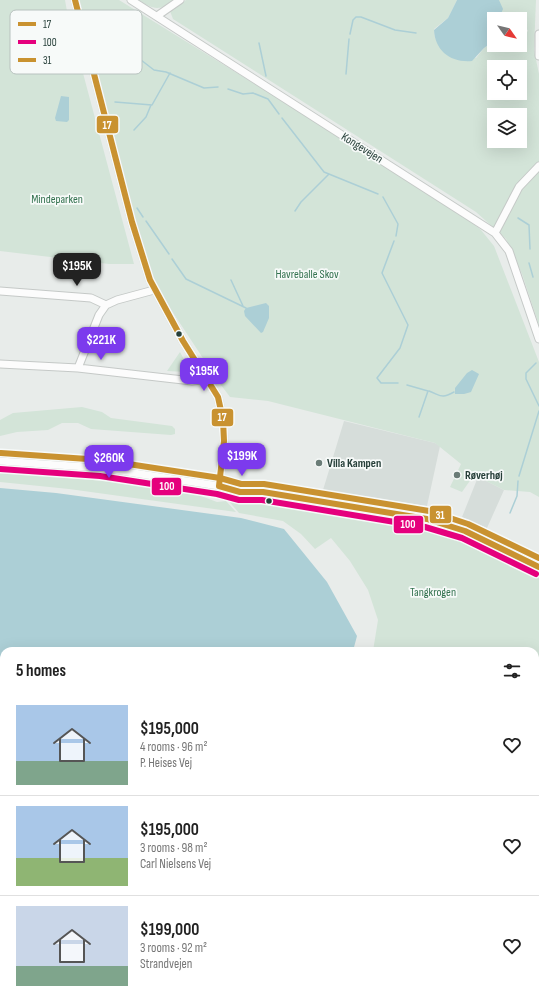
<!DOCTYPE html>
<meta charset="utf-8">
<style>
body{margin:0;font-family:"Sofia Sans Condensed",sans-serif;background:#f2f2f2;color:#222;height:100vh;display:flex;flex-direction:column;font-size:15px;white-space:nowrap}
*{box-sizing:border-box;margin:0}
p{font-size:13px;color:#767676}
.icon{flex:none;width:22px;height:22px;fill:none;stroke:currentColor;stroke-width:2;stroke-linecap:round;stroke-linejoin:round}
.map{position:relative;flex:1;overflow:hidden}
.sheet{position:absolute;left:0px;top:647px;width:539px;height:356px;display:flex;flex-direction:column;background:#fff;border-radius:12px 12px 0 0;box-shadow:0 4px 16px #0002}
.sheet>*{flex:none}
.needle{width:26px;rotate:124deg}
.tools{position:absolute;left:487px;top:12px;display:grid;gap:8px}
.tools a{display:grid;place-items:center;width:40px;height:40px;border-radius:0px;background:#fff;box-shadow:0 4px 16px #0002;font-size:20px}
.price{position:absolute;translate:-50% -34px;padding:0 9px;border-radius:8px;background:#7c3aed;color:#fff;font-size:13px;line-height:26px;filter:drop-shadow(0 1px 2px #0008)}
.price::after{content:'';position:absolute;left:50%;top:24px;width:12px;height:9px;margin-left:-6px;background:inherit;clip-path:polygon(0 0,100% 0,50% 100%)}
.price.current{background:#222;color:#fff}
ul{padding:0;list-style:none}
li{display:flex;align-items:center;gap:12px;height:100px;padding:0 16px}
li+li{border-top:1px solid #e0e0e0}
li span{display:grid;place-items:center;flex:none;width:112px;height:80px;border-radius:0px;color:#555}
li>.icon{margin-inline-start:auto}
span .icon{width:48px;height:48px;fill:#fffc;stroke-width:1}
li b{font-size:17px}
h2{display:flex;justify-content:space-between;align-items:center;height:48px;padding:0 16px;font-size:17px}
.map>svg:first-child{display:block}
</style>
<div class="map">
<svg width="539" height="1003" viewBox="0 0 539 1003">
<rect width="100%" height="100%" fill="#e8ecea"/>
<path fill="#d6ddda" d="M344 421 435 443 440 446 427 506 323 490Z
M478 477 504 490 487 528 462 517Z
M539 773V911L535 915V776Z
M539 960V1003H500L503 999H535V964Z"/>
<path fill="#d3e4d8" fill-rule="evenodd" d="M0 0H65L68 17 134 264H109L0 251Z
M78 0H119L318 123 469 220 481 230 494 246 539 362V497L530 492 504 490 474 475 462 492 450 487 461 464 435 443 268 401 230 397 218 381 166 302 152 276 127 192Z
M139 0H175C159 11 154 10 139 0Z
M186 0H457L448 18 434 29 435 38 476 58 484 48 494 41V45H520V39L524 40 528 30 520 28V19H495L501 14 499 0H536L534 50 539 74V325L522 274 506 239 476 212 173 19 170 11ZM494 67H520V93H494ZM494 115H520V141H494Z
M180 352 187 365 186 372 167 371Z
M82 407 102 412 111 418 172 426 175 429V434L171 435 91 429 78 423H62L48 430 17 432 0 436V420L13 413Z
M0 472 116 482 193 493 217 502 226 501 236 512 69 489 0 482Z
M228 494 240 496V499L242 496 267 500V503H271L272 501 283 503V505L285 503 433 527 479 545 539 575V756L535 758V651H373L378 620 368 590 350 561 331 538 315 549 301 534 283 521 239 513 227 499Z"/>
<path fill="#accfd6" d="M457 0H499L503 9 501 14 494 19V41L484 48 472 61C451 63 435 51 434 30L448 18Z
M61 96 69 97V120L67 122 56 121 55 118Z
M266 303 269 306V318L263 332 261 333 245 316 244 311 246 308Z
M472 370 479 374 471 392 464 394H455V388L467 373Z
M0 488 56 493 241 518 284 529 327 582 357 636 353 651H4V999H218V1003H0Z
M539 791V847L535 849V793Z
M233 999H317L318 1003H238Z"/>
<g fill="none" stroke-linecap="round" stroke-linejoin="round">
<path stroke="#accfd6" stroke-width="1.5" d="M110 34 124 46
M350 34 353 20 356 17H361L395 30 416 33
M259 43 266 76
M128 50 154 70 166 72 204 88 218 87
M346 74 349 39
M228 89 243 94 253 93 268 99 279 114
M115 102 152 105 170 73
M282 118 324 172 378 194
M134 130 146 117 151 105
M383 197 398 224 396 236
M137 208 143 217
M295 211 301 202 329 174
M518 218 529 225 530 249
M146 221 169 254
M394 241 382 273 408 325 400 348 377 378 381 383H398
M172 259 186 279 246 308
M529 263 533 277
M231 280 243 306
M536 363 526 373V379L539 406
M407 385 428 391 419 417
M429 391C442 396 441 399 454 392
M519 476 539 411
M510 513 517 496 518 481"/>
<defs>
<path id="minor" d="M75 0 132 222 150 280 183 341 218 397 223 420 224 441 219 486
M131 0 495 233 509 251 539 339
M157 16 180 0
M539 34V56
M495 233 519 187 539 166
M0 291 91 298 106 305 117 300 154 290
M0 364 78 368 192 381 202 380 206 378
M78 368 99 315 106 305
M0 461 101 468 219 486 229 485 246 487 263 492 427 519 465 531 539 567
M221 487 228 490 252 492
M535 947 539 942
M483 1003 486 999"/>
</defs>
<use href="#minor" stroke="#c5c9c7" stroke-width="9"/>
<use href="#minor" stroke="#fcfcfc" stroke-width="7"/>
<defs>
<path id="bus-1" d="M75 0 132 222 150 280 183 341 218 397 223 420 224 441 219 486
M219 486 240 492H263L427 519 465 531 539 567"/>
<path id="bus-2" d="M0 469 100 476 217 494 239 500H262L425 527 462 538 536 574"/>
<path id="bus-3" d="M1 453 102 460 220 478 241 484H264L429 511 468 524 539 558"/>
</defs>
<use href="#bus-1" stroke="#f7faf9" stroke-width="9"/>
<use href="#bus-2" stroke="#f7faf9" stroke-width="9"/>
<use href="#bus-3" stroke="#f7faf9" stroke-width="9"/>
<use href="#bus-1" stroke="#c99230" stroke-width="6"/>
<use href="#bus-2" stroke="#e5007d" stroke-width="6"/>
<use href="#bus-3" stroke="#c99230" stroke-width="6"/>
</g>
<g fill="#263f39" stroke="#f7faf9" stroke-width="1.5">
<circle cx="179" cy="334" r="3.5"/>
<circle cx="269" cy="501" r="3.5"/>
</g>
<g fill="#6a7c77" stroke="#f7faf9" stroke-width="1.5">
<circle cx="319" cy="463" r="4"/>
<circle cx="457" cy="475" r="4"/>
</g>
<g text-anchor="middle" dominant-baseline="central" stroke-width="3.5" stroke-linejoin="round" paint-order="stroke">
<g font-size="12" fill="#263f39" stroke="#f7faf9">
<text transform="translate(362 148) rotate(32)">Kongevejen</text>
</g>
<g font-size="12" fill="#33724f" stroke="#f7faf9">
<text x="57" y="199">Mindeparken</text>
<text x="307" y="274">Havreballe Skov</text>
<text x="433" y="592">Tangkrogen</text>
</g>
<g font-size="12" font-weight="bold" fill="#263f39" stroke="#f7faf9" text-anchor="start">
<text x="327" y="463">Villa Kampen</text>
<text x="465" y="475">Røverhøj</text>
</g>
</g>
<rect x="10" y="10" width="132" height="64" rx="6" fill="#f7faf9" stroke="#b8c2bf" stroke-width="1"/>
<rect x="18" y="22" width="18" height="4" fill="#c99230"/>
<rect x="18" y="40" width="18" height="4" fill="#e5007d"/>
<rect x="18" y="58" width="18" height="4" fill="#c99230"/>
<g font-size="11" fill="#263f39">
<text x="43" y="28">17</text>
<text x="43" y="46">100</text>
<text x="43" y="64">31</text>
</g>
<g stroke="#f7faf9" stroke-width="1.5">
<rect x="96" y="115" width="23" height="19" rx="4" fill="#c99230"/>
<rect x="211" y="408" width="23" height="19" rx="4" fill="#c99230"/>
<rect x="151" y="477" width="31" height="19" rx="4" fill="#e5007d"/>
<rect x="429" y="505" width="23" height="19" rx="4" fill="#c99230"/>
<rect x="393" y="515" width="31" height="19" rx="4" fill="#e5007d"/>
</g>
<g font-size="11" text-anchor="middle" font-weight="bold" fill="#fff">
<text x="107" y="129">17</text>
<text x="222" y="421">17</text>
<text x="167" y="490">100</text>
<text x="440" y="519">31</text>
<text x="408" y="528">100</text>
</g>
</svg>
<div class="tools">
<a><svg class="needle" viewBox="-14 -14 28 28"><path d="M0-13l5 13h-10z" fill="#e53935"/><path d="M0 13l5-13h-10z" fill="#767676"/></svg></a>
<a><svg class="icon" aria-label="locate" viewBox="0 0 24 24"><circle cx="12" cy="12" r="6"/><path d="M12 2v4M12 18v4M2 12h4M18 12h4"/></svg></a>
<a><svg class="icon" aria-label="layers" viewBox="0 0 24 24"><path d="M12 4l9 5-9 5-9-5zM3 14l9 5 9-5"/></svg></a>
</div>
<b class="price current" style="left:77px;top:287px">$195K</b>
<b class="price" style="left:101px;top:361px">$221K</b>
<b class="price" style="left:204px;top:392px">$195K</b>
<b class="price" style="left:242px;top:477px">$199K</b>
<b class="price" style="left:109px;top:479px">$260K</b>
<section class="sheet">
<h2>5 homes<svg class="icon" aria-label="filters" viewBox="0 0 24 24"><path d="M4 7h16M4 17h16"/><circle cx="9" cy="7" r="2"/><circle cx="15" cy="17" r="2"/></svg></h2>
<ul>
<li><span style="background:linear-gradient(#a9c7e8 70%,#7fa58c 0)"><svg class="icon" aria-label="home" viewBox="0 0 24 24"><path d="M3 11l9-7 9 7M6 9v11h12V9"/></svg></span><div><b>$195,000</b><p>4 rooms · 96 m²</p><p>P. Heises Vej</p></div><svg class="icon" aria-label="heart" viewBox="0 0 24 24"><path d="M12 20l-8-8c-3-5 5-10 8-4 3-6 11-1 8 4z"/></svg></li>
<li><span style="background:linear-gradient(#a9c7e8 65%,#8fb573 0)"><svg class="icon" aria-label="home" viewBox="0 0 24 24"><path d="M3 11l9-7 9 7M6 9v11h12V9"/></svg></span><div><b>$195,000</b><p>3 rooms · 98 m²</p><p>Carl Nielsens Vej</p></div><svg class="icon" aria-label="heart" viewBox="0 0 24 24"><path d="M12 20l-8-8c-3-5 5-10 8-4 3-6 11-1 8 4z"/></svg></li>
<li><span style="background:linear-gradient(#c9d6e8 75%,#7fa58c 0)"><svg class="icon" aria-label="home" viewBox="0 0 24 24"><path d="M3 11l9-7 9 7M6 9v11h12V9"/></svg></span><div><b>$199,000</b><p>3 rooms · 92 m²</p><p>Strandvejen</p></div><svg class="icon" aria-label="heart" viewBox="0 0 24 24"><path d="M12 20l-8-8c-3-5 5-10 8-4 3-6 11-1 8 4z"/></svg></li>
</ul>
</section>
</div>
